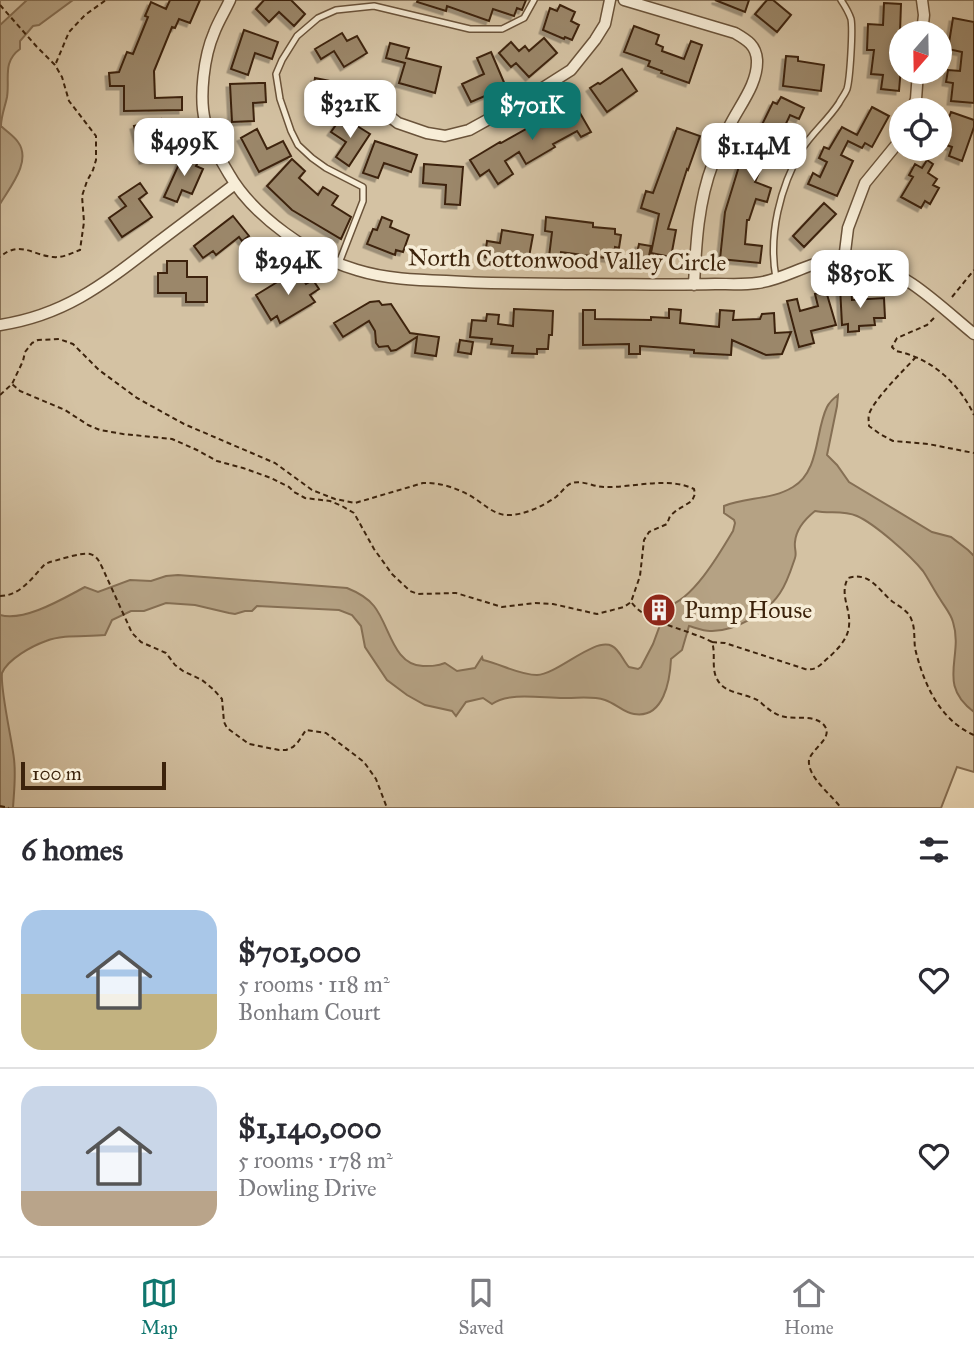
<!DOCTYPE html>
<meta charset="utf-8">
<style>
body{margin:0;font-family:"IM FELL Great Primer",serif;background:#f7f7f7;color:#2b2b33;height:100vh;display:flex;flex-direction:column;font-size:26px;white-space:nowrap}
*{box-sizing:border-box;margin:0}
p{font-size:23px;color:#7c7c81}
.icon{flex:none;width:38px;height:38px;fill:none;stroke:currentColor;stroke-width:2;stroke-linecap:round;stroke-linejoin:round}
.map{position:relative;height:808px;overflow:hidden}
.side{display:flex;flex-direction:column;background:#fff;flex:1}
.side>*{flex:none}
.needle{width:46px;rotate:200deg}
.fabs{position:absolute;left:889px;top:21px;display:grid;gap:14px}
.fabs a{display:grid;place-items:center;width:63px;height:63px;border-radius:50%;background:#fff;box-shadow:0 4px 10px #0003;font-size:35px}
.scale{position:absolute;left:21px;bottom:18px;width:145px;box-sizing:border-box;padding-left:7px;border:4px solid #3c230c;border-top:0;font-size:19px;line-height:24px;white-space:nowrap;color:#3c230c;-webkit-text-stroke:5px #f7edd7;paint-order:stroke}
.price{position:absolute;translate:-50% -60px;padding:0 16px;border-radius:14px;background:#fff;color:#222;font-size:23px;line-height:46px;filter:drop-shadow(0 2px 4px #0008)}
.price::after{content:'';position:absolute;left:50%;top:42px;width:21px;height:16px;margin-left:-10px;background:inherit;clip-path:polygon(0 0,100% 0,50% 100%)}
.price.active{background:#0f766e;color:#fff}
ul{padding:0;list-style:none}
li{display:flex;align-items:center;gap:21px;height:175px;padding:0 21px}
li+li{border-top:2px solid #e1e1e2}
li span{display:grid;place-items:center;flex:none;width:196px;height:140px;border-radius:21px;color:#555}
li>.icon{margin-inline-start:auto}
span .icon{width:84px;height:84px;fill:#fffc;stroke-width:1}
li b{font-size:30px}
h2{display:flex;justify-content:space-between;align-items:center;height:84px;padding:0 21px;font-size:30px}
.tabs{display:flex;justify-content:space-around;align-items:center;height:98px;border-top:2px solid #e1e1e2;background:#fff;font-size:19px;color:#7c7c81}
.tabs a{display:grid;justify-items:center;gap:4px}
.tabs .active{color:#0f766e}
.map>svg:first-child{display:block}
</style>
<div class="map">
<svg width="974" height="808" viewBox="0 0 974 808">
<defs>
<filter id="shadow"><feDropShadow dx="-3.5" dy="3.5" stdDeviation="0" flood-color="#0004"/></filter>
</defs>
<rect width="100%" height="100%" fill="#f3e3c2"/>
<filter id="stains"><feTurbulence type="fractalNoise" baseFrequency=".00286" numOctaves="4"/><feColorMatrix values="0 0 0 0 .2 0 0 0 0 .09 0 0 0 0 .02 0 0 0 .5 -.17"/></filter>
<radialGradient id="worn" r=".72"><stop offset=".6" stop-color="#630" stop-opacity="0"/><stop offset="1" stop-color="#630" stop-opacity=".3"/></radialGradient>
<path fill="#d4c2a3" stroke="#887258" stroke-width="2" fill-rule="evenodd" d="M0 0H974V772L957 767 941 808H0ZM901 33H940V72H901ZM901 110H940V149H901Z"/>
<path fill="#b5a284" stroke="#856f54" stroke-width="2" d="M27 0H73L39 25 33 26 20 41V49C2 62 10 79 7 97 5 107 1 116 1 126 6 131 14 136 18 142 32 161 10 187 0 204V25Z
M838 395 837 406 827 455 837 465 849 482 932 532 951 537 968 550 974 556V712C936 684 964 657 953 622 951 614 944 606 940 599 934 590 929 580 923 571 910 555 875 524 857 516 843 510 829 514 815 511 805 519 796 529 795 542 794 548 797 553 795 558 791 570 787 583 780 593 767 613 734 632 710 631 704 631 696 628 689 626L682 650 671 659C670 680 664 719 634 714 624 713 615 703 605 700 592 696 580 698 567 698 546 699 510 691 492 704L483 698 466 702 456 716 452 711 425 705 407 695 387 680 365 647 361 626 352 615 339 610 257 606 252 611H245L235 614 229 613 195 605 166 603 144 611H131L112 620 105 635C86 637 64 634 46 641 32 646 8 659 2 673 0 689 12 740 14 759 16 776 14 791 13 808H0V615C25 622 64 598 85 587L98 592 130 580 151 581 166 576 178 575 347 588C357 592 367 597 374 606 390 626 393 665 423 666 432 666 437 666 445 663L457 671 475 668 482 657 483 660C501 664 519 675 537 675 558 674 594 637 612 646 620 650 623 661 629 667L638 669 641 667 653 644 667 606C692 601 720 553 733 531L735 523 734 520 724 513V506C746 497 772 500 793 487 820 471 815 431 827 407 829 403 834 398 838 395Z"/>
<path fill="#9b876b" stroke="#3c230c" stroke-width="2" filter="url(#shadow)" d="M170 0H200L190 23 179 19 175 28 172 27 154 71 155 98 182 97V110L124 111V86H110L109 73 119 72 127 52 133 54 148 17 145 16 151 2 166 9Z
M264 0H291L305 14 294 26 279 12 269 22 256 9Z
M418 0H526L522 10 517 8 514 16 493 9 489 21 447 6 446 11 417 2Z
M715 0H749L745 12Z
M767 0H773L791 15 777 32 755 14Z
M884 3 901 4 899 61H901V67L899 91 881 89 883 75 871 74 874 50H867L868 24 883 25Z
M560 5 575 12 571 21 579 25 572 40 565 37 564 39 543 30 550 8 557 11Z
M953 18 974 22V103L951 101 953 83 946 82 948 70 960 71 962 52 948 49Z
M634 26 659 35 656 44 663 47 662 51 684 59 691 41 702 45 689 83 661 73 662 71 648 66 650 61 624 52Z
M244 30 278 42 272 59 255 53 248 75 231 69Z
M342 33 347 41 357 36 367 53 344 67 334 51 321 59 315 49Z
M544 38 557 53 529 77 516 63 511 67 499 53 511 42 519 51 525 46 529 51Z
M390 43 409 48 406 58 441 67 435 93 399 83 405 63 386 58Z
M491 52 506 87 471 102 462 84 484 74 477 58Z
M786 56 798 57V61L824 65 821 91 783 86Z
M622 69 637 91 607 112 590 88 598 83 600 84Z
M315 78 335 82 331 102 324 100 321 116 309 113Z
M259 83H265L266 102 253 103 254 121 232 122 230 84Z
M781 97 804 108 799 119 790 115 776 145 787 150 781 163 766 156 755 182 771 188 767 202 756 199 749 220H747L745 244 762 246 760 263 720 259 725 212 740 163 752 135 756 137 773 102 777 104Z
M573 101 591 132 581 137 577 131 553 144 555 147 526 164 519 152 505 161 513 174 498 184 489 170 480 176 470 160 500 142 501 143 549 116 548 115Z
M872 107 889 116 872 147 865 143 862 148 848 141 841 155 853 161 837 196 808 184 813 173 820 177 827 162 819 158 824 147 829 149 842 127 857 135Z
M951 112 974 120V127L962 161 949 156 952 147 940 143V129L944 131Z
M161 119 167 139 187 134 191 147 143 160 134 126Z
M346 119 370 134 349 166 336 157 346 142 331 132 338 122 342 125Z
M677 128 700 136 688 170 687 169 668 229 676 230 671 257 651 253 659 214 641 208 646 191 653 193Z
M257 129 267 149 283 141 291 156 259 172 241 138Z
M375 141 417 155 411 172 384 163 378 178 363 173Z
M184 153 199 160 196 166 203 169 192 194 182 190 177 202 164 197Z
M292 159 305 171 299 178 318 195 323 187 338 196 332 205 351 217 341 239 292 210 267 186Z
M927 160 933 164 928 173 937 179 933 185 939 188 930 204 925 201 921 208 901 197 913 177 909 175 915 164 922 168Z
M424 164 463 167 460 205 445 204 446 185 423 183Z
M140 183 147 193 139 199 152 217 122 237 109 218 126 206 119 197Z
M824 203 836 214 804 247 793 236Z
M233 216 249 236 242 241 239 237 216 255 213 251 203 258 194 246Z
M382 217 392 221 390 227 409 235 403 252 396 250 395 255 367 244 373 229 377 230Z
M546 217 593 223V227L615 229V234L621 235 619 248 615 247 614 259 561 252 560 258 549 257 552 232 545 231Z
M502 230 533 235 529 257 518 255 517 262 485 257 487 241 500 243Z
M639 244 651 246 648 261 636 258Z
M167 261H187V277H207V302H186V293H158V273H167Z
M297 270 306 284 313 280 319 289 310 295 315 302 280 323 277 316 271 320 256 295Z
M851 286 852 300 884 298 885 318H874L875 325 859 326V331L848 332V324L842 325 840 287Z
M826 291 836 325 811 331 814 343 799 347 787 301 797 299 800 311 818 306 815 294Z
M379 301 382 305 391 304 410 333 439 337 436 356 415 353 417 337 396 350 391 351 388 346 379 347 376 343 375 331 369 321 343 337 334 323 370 302Z
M514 309 553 311 552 335H549L548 349H537V354L512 353 513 346 491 344 492 339 470 337 472 320 486 321 487 314 499 315 498 324 513 326Z
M669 309 681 310 680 323 719 327 720 310 734 311 733 320 760 319 762 314 774 313 775 333 791 332 782 354 766 355 732 340 731 355 694 353V350L640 346V354H629V344L583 345V310H595V319L651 320V317L669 318Z
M460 340 473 342 471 354 458 352Z"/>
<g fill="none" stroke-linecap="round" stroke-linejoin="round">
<defs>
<path id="service" d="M339 263 363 201V187L326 168 312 158 298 145 291 131 280 99 276 74 282 60 297 36 318 18 336 10 374 6 470 29H502L524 18 534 0
M776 278C768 235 780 187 802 149 812 133 828 120 839 103 841 99 845 94 847 89 850 79 853 30 851 19 849 13 845 6 841 0"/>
<path id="minor" d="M230 0C225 11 218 22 214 33 204 56 199 97 205 121 210 140 219 158 229 174 253 216 311 257 357 270 386 279 416 280 446 281 493 284 541 284 588 284 631 284 673 285 715 284 729 284 744 285 757 283 776 281 794 271 812 265 828 260 849 259 865 262 906 271 942 308 974 334
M624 0 735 33C747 40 756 45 757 60 758 85 738 107 728 129 722 140 717 152 713 163 698 202 696 244 694 285
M922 33 924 15 922 0
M364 89 385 113 398 123 427 133 445 136 469 130 527 98 571 70 595 40 605 24 610 0
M912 110 916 99 918 72
M844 260 848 228 865 183 901 139
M0 325C66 315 105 283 157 243 182 224 209 204 235 184"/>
</defs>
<use href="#service" stroke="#6a533a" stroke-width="8"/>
<use href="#minor" stroke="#6a533a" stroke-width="13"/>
<path stroke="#3c230c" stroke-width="2" stroke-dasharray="5 3.5" stroke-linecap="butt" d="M0 5 37 47 55 65 62 77 69 101 96 136V160L93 170 87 181 82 196 84 222 80 250C72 253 63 258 53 257 32 255 20 240 0 257
M56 63 69 32 85 15 106 0
M952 297 974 270
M934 318 927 325 897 338 892 347 896 351C931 358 959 383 974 415
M916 357C904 370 875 398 869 414 868 419 869 421 869 426L880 434 893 441 928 444 974 453
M0 395 12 384 23 361 25 352 32 343 38 340 59 339 73 344 99 370 137 398 184 424 275 463 312 490 335 499 355 503 423 483C439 482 456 488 469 495 482 502 492 514 506 515 523 516 543 506 556 497 561 493 566 485 572 483 583 480 594 487 604 487 633 488 667 476 694 489L695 494 692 501 677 510 670 516 667 524 649 532 644 540 640 576 631 602 624 607 597 614 553 604 535 603 502 607 456 593 418 594 410 591 392 574 374 549 354 513 342 506 330 501 305 498 294 492 289 487 271 478 243 468 217 461 197 450 172 439 123 434 100 430 88 425 65 410 20 391 12 384
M0 596C20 596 32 578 45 564L50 562C59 560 81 552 90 554 97 556 99 561 102 567L132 633 141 642 166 653 175 665 183 671 202 680 213 689 222 699 224 722 227 728 249 744 279 750H286L293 747 298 742 306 730 326 733 364 762 376 779 387 808
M632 603C648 624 688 629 712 642 716 654 711 668 717 679 724 694 746 693 759 701 766 707 772 713 781 716 794 720 812 714 823 724 836 737 811 749 809 760 807 777 832 795 841 808
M712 642 725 643 805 669C816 671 820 665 828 658 837 650 848 639 849 626 851 608 839 595 848 578 870 571 879 591 893 602 900 607 909 611 912 621 915 629 914 639 915 648 923 682 939 720 974 735
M0 806 9 808"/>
<use href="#service" stroke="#f7edd7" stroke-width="5"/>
<use href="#minor" stroke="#f7edd7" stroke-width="10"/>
</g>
<defs>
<symbol id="building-disc" viewBox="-11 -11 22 22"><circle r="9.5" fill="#8f2418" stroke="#f7edd7"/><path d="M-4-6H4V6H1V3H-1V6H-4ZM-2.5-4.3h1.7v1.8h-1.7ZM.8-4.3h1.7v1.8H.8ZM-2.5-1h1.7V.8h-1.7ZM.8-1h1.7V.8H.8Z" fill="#fff"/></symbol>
</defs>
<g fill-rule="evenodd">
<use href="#building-disc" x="640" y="591" width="38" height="38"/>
</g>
<g text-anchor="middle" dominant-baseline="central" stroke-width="7" stroke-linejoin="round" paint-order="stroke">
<g font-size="24" fill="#3c230c" stroke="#f7edd7">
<text transform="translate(567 260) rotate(1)">North Cottonwood Valley Circle</text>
</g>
<g font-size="24" fill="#3c230c" stroke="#f7edd7" text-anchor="start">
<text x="684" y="610">Pump House</text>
</g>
</g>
<rect width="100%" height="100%" filter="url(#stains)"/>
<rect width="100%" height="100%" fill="url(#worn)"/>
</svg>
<div class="fabs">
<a><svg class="needle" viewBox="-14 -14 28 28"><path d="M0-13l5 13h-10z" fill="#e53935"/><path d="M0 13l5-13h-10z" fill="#7c7c81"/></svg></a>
<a><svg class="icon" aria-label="locate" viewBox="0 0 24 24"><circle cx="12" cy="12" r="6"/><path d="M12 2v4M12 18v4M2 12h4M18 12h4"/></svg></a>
</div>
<div class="scale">100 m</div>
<b class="price" style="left:350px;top:140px">$321K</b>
<b class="price active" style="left:532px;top:142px">$701K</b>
<b class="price" style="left:184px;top:178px">$499K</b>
<b class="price" style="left:754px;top:183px">$1.14M</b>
<b class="price" style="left:288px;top:297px">$294K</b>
<b class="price" style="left:860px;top:310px">$850K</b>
</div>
<section class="side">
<h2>6 homes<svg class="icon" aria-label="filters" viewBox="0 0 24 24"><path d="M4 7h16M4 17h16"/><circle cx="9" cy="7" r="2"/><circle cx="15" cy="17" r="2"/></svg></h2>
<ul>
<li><span style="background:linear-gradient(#a9c7e8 60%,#c2b280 0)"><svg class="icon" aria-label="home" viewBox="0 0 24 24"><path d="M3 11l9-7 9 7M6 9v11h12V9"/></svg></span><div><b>$701,000</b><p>5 rooms · 118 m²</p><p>Bonham Court</p></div><svg class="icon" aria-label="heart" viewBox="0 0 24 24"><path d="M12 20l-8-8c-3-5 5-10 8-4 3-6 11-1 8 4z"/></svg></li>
<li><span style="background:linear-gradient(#c9d6e8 75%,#b9a48a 0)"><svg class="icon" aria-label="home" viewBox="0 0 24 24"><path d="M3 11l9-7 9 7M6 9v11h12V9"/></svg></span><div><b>$1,140,000</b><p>5 rooms · 178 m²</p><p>Dowling Drive</p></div><svg class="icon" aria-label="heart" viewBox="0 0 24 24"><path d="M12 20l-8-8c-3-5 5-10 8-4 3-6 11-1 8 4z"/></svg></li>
</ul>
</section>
<nav class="tabs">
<a class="active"><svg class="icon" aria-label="map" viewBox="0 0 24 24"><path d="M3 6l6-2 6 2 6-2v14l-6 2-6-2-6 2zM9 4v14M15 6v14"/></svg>Map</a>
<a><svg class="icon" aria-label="saved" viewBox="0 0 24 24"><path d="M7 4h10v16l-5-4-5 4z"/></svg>Saved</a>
<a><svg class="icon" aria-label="home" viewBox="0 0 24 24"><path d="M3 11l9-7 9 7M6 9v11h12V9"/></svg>Home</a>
</nav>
